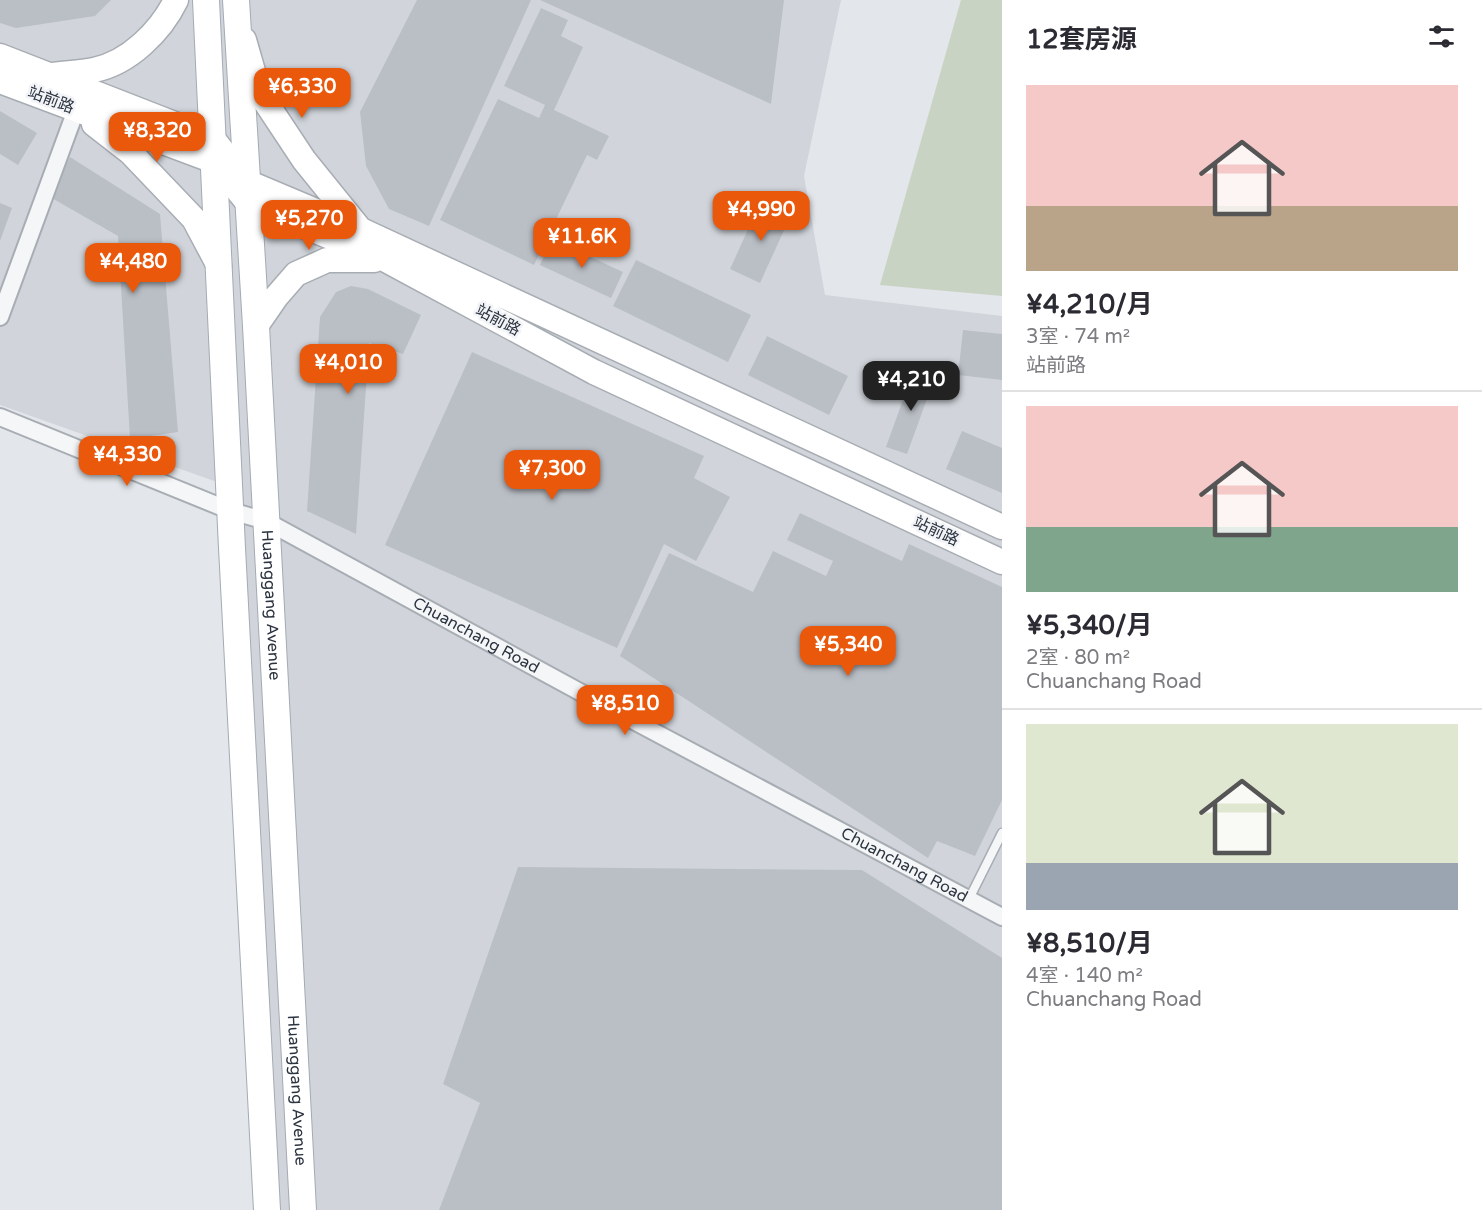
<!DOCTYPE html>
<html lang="zh">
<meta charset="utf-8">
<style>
body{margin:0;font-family:"Varela Round","Noto Sans SC",sans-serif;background:#f2f2f3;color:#2b2b33;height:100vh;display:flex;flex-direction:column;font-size:22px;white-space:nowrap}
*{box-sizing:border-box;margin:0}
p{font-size:20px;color:#7c7c81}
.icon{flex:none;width:33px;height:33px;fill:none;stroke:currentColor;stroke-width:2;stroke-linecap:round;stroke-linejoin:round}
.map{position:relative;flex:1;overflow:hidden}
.side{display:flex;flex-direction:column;background:#fff;width:480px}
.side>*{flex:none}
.price{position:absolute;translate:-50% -51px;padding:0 14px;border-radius:12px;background:#ea580c;color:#fff;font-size:20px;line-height:39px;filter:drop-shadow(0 2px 3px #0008)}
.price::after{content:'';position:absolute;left:50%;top:36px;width:18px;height:14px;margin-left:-9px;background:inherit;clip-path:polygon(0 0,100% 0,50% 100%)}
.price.selected{background:#222;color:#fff}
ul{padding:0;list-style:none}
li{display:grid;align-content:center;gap:12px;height:318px;padding:0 24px}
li+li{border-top:2px solid #e1e1e2}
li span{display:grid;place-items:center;height:186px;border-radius:0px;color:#555}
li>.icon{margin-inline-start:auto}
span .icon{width:108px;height:108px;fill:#fffc;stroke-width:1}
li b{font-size:26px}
h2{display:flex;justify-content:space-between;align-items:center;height:72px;padding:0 24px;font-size:26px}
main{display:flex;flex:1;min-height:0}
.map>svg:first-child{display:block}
</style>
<main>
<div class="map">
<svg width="1002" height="1210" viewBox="0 0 1002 1210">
<rect width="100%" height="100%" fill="#e3e6ea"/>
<path fill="#d1d5db" d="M0 0H841L804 176 825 295 1002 316V1210H258L217 482 0 405Z"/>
<path fill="#c9d3c4" d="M961 0H1002V296L880 285Z"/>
<path fill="#babfc6" d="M0 0H111L95 16 16 28 0 23Z
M417 0H531L429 226 389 209 366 166 360 112Z
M540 0H784L771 104Z
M541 8 568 20 561 36 583 47 554 110 609 136 597 160 587 155 534 265 440 220 498 99 539 118 545 105 504 86Z
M0 111 37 133 18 165 0 154Z
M70 157 160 214 178 432 130 439 118 236 50 197Z
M761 201 791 215 760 283 730 269Z
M0 203 12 208 0 241Z
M552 239 623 272 611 298 540 265Z
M636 260 751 315 728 362 613 306Z
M351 286 368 289 421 315 403 354 369 343 356 534 307 511 320 317 336 292Z
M963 330 1002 334V380L958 375Z
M767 336 848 376 829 415 748 375Z
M472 352 704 456 694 478 730 497 696 561 664 544 617 648 385 545Z
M914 369 935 377 907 454 886 447Z
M962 431 1002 448V493L946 469Z
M800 513 902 561 909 544 1002 587V800L975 856 937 841 928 858 620 656 669 553 753 592 773 551 826 576 833 561 787 540Z
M518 867 862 870 1002 958V1210H439L480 1103 443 1084Z"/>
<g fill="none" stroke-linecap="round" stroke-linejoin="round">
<defs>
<path id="lane" d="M969 899 1002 833"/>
<g id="street">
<path d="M0 317 76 110"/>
<path id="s1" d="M0 417 231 511 266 521 602 704 1002 917"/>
</g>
<path id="secondary" d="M244 40 259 92 304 160 359 228
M0 56 213 139 247 182 361 230 1002 527
M52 75C66 73 81 73 94 70 129 63 161 31 176 0
M0 81 214 161 248 203 386 260 594 372 1002 562
M94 124 130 152 194 219 219 266
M256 326 276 297 296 274 327 260H374"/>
<g id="primary">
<path d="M206 0 232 548 267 1210"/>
<path id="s2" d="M236 0 256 326 303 1210"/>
</g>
</defs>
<use href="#lane" stroke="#a8adb4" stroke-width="11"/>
<use href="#street" stroke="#a8adb4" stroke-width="20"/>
<use href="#secondary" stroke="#a8adb4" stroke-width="27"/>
<use href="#primary" stroke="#a3abb4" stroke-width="28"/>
<use href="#lane" stroke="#f5f6f8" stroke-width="8"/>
<use href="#street" stroke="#f5f6f8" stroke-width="16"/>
<use href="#secondary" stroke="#fff" stroke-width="24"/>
<use href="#primary" stroke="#fff" stroke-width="26"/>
</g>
<g text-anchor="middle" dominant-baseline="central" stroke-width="5" stroke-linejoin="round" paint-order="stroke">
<g font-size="16" fill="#2c3440" stroke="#f2f4f7">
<text transform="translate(51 100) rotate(21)">站前路</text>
<text transform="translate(498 320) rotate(28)">站前路</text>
<text transform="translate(936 531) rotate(25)">站前路</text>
<text stroke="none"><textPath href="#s2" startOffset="606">Huanggang Avenue</textPath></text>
<text stroke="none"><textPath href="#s1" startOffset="525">Chuanchang Road</textPath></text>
<text stroke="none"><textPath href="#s1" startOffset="1011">Chuanchang Road</textPath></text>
<text stroke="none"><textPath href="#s2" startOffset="1092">Huanggang Avenue</textPath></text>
</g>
</g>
</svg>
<b class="price" style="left:302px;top:119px">¥6,330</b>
<b class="price" style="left:157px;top:163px">¥8,320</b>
<b class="price" style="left:761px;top:242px">¥4,990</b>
<b class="price" style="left:309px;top:251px">¥5,270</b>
<b class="price" style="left:582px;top:269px">¥11.6K</b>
<b class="price" style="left:133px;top:294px">¥4,480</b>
<b class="price" style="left:348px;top:395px">¥4,010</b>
<b class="price selected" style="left:911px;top:412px">¥4,210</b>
<b class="price" style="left:127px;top:487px">¥4,330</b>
<b class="price" style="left:552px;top:501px">¥7,300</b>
<b class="price" style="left:848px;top:677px">¥5,340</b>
<b class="price" style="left:625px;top:736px">¥8,510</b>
</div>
<section class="side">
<h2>12套房源<svg class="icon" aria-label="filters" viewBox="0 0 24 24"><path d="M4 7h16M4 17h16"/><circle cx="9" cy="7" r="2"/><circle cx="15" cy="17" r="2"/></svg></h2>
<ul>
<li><span style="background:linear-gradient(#f6c9c9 65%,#b9a48a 0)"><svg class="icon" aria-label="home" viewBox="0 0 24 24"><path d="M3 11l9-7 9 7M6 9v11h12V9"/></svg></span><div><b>¥4,210/月</b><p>3室 · 74 m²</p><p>站前路</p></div></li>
<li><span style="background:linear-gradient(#f6c9c9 65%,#7fa58c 0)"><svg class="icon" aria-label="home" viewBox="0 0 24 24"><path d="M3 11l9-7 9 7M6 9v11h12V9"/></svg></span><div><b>¥5,340/月</b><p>2室 · 80 m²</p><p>Chuanchang Road</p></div></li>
<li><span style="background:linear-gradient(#dfe7d0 75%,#9aa5b1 0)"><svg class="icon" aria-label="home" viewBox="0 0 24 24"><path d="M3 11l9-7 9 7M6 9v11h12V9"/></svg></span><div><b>¥8,510/月</b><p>4室 · 140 m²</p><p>Chuanchang Road</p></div></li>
</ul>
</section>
</main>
